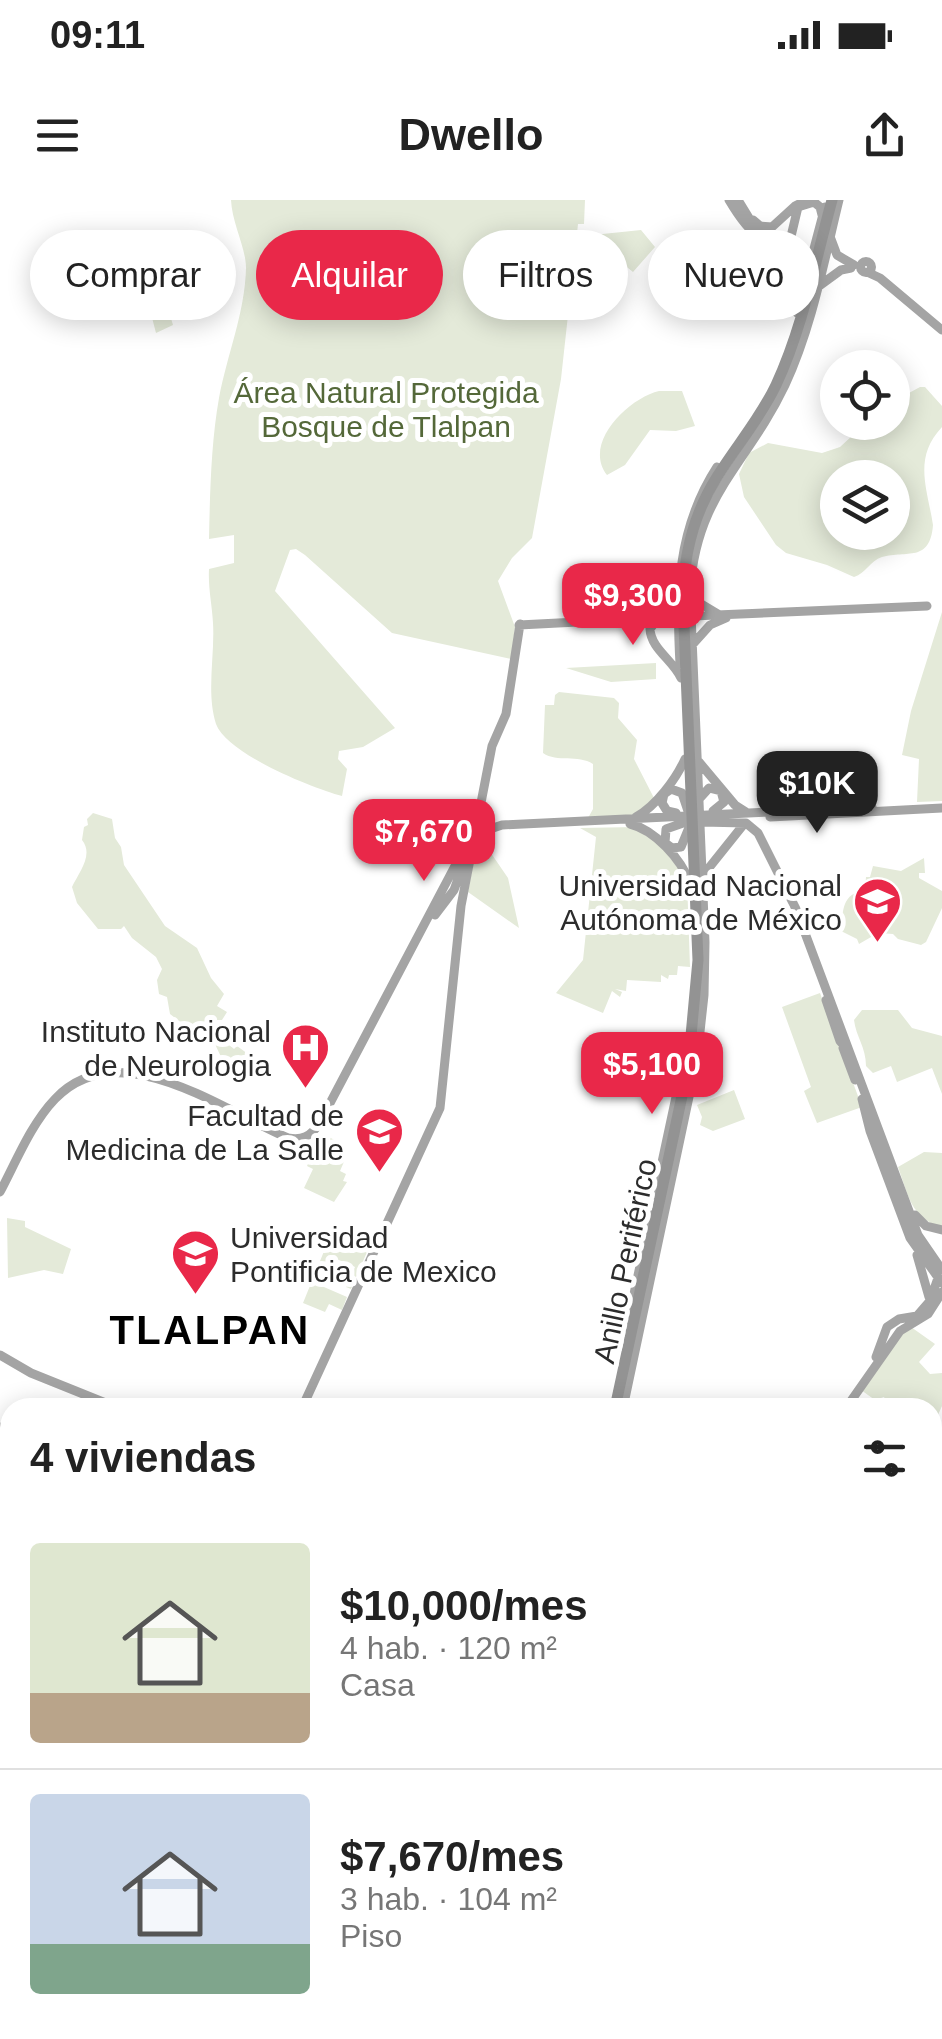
<!DOCTYPE html>
<html lang="es">
<meta charset="utf-8">
<style>
body{margin:0;font-family:Arial,sans-serif;background:#f2f2f2;color:#222;height:100vh;display:flex;flex-direction:column;font-size:38px;white-space:nowrap}
*{box-sizing:border-box;margin:0}
p{font-size:32px;color:#767676}
.icon{flex:none;width:55px;height:55px;fill:none;stroke:currentColor;stroke-width:2;stroke-linecap:round;stroke-linejoin:round}
.map{position:relative;flex:1;overflow:hidden}
.drawer{position:absolute;left:0px;top:1198px;width:942px;height:642px;display:flex;flex-direction:column;background:#fff;border-radius:30px 30px 0 0;box-shadow:0 5px 25px #0003}
.drawer>*{flex:none}
.banner{position:absolute;left:30px;top:30px;width:882px;height:90px;display:flex;gap:20px}
.tools{position:absolute;left:820px;top:150px;display:grid;gap:20px}
.tools a{display:grid;place-items:center;width:90px;height:90px;border-radius:50%;background:#fff;box-shadow:0 5px 25px #0003;font-size:50px}
.price{position:absolute;translate:-50% -85px;padding:0 22px;border-radius:20px;background:#e92849;color:#fff;font-size:32px;line-height:65px;filter:drop-shadow(0 2px 5px #0008)}
.price::after{content:'';position:absolute;left:50%;top:60px;width:30px;height:22px;margin-left:-15px;background:inherit;clip-path:polygon(0 0,100% 0,50% 100%)}
.price.active{background:#222;color:#fff}
ul{padding:0;list-style:none}
li{display:flex;align-items:center;gap:30px;height:250px;padding:0 30px}
li+li{border-top:2px solid #e0e0e0}
li span{display:grid;place-items:center;flex:none;width:280px;height:200px;border-radius:10px;color:#555}
li>.icon{margin-inline-start:auto}
span .icon{width:120px;height:120px;fill:#fffc;stroke-width:1}
li b{font-size:42px}
h2{display:flex;justify-content:space-between;align-items:center;height:120px;padding:0 30px;font-size:42px}
.pill{padding:0 35px;border-radius:45px;background:#fff;box-shadow:0 5px 25px #0003;font-size:35px;line-height:90px}
.pill.active{background:#e92849;color:#fff}
.status{display:flex;justify-content:space-between;align-items:center;height:70px;padding:0 50px;background:#fff;direction:ltr}
.status svg{height:28px;fill:currentColor}
header{display:flex;justify-content:space-between;align-items:center;height:130px;padding:0 30px;background:#fff;font-size:45px;font-weight:700}
.map>svg:first-child{display:block}
</style>
<div class="status"><b>09:11</b><svg viewBox="0 0 49 12"><path d="M0 12V9h3v3zM5 12V6h3v6zM10 12V3h3v9zM15 12V0h3v12zM26 1h20v11H26zM47 4h2v5h-2z"/></svg></div>
<header><svg class="icon" aria-label="menu" viewBox="0 0 24 24"><path d="M4 6h16M4 12h16M4 18h16"/></svg>Dwello<svg class="icon" aria-label="share" viewBox="0 0 24 24"><path d="M12 15V3M7 8l5-5 5 5M5 13v7h14v-7"/></svg></header>
<div class="map">
<svg width="942" height="1839" viewBox="0 0 942 1839">
<rect width="100%" height="100%" fill="#fff"/>
<path fill="#e4ead9" fill-rule="evenodd" d="M231 0H585L584 24H578L561 179 532 338 512 358 498 381 515 427 511 459 392 433 305 355 296 349 290 350 275 391 395 528 363 547 339 551 338 559 347 569 342 596C312 588 227 554 216 524 206 493 215 455 213 423 212 404 208 388 209 369L234 363V335L209 339C210 293 211 243 219 198 227 155 245 113 246 68 246 48 232 23 231 0Z
M641 30 655 47 633 72 592 39 593 35Z
M168 69 180 112 170 115 173 125 156 133 141 75Z
M920 187H925L942 206V227C913 258 927 287 933 325 930 363 907 350 882 357 870 361 866 373 854 377L827 365 786 353 776 345 744 297 739 274 749 253 768 243 822 253 840 247 866 223 892 222 893 210 905 211 909 193ZM838 278H892V332H838Z
M659 191H682L695 226 676 231 650 230 625 265 607 275C582 243 629 198 659 191Z
M942 412V601L917 602 919 559 902 555 911 511Z
M656 463V479L611 482 566 468Z
M559 492 614 498 619 503 618 518 637 540 634 559 654 598 635 615 588 618 593 609V564C578 554 557 563 543 553L545 505H554L555 495Z
M93 613 112 619 115 638 121 647 124 665 165 726 197 748 211 778 224 794 217 806 227 812 222 820H216L210 828 234 849 237 846 248 854 233 863 222 859 214 842 210 845 170 814 167 797 159 794 157 780 162 769 156 757 132 738 124 726 121 729H98L77 703 72 687C79 672 94 655 82 640L84 627 88 625 87 619Z
M636 627 661 646 687 680 690 767 678 766 677 775H669L668 779 661 775V782L627 780 626 791 615 789 622 792 620 797 612 791 603 813 556 793 583 760 596 637 580 628Z
M482 640 508 678 519 728 468 692 476 648Z
M924 658 925 673H919V678L942 691V708L926 742 921 745 898 739 893 734 878 733 859 744 857 739 841 731C843 709 842 694 865 690L866 677H870L873 666 901 671Z
M820 793 862 907 817 923 804 891 811 887 782 807Z
M862 810H898L912 828 942 836V894L932 868 897 882 891 866 873 873 866 866C866 847 856 837 854 820Z
M734 890 745 919 713 931 700 925 702 917 697 905Z
M322 934 337 941 333 951 346 957 340 971 346 974 343 981 347 982 334 1002 304 988 313 969 307 966Z
M924 952 942 953V1028C910 1016 909 997 898 967Z
M7 1018 25 1021V1027L71 1049 63 1074 44 1070 8 1078Z
M331 1034 367 1052 351 1089 346 1087 355 1067 332 1057 323 1071 318 1069 314 1076 319 1079 317 1084 347 1097 342 1110 329 1104 325 1112 303 1103Z
M911 1127 935 1144 919 1162 930 1174 942 1173V1206L933 1226 932 1208 889 1207 884 1197 875 1200 861 1190 903 1133Z
M10 1315V1642L0 1637V1328Z"/>
<g fill="none" stroke-linecap="round" stroke-linejoin="round">
<path stroke="#c4e0eb" stroke-width="2.5" d="M0 1505 10 1516"/>
<path stroke="#a4a4a4" stroke-width="9" d="M729 0C752 39 765 46 808 57
M738 0 757 31
M753 20 760 26 772 27 795 6 807 0
M831 39 837 55 854 65
M759 44 787 76 797 106
M788 49 798 7 814 2 820 7 822 15
M796 54 789 60 790 70 799 74 808 68
M860.5 67a5.5 5.5 0 1 1 11 0a5.5 5.5 0 1 1-11 0Z
M867 72 880 78 942 130
M819 86 841 70 851 68
M797 113 825 7
M692 387 698 402 718 414
M693 416 927 406
M658 418 650 429C651 449 673 460 681 478
M519 425 675 417
M692 445 710 425 726 418
M680 464C676 393 677 329 717 267
M699 562 735 605 746 612
M700 598 709 588 721 591 724 602 713 611
M676 613 667 611 662 603 664 594 671 589 682 593 688 611
M636 617C656 606 676 579 685 559
M770 617 942 608
M686 622 666 629 665 643 672 648 681 647 688 630
M702 622 746 623 758 633 796 709 918 1035 942 1070
M630 624C655 630 681 659 690 683
M704 674 744 624
M435 715 454 690 467 654
M826 800 840 841 847 849
M843 848 855 880
M862 899 870 931 910 1038 942 1083
M0 992C16 962 31 924 55 899 118 832 222 910 288 938 302 941 311 936 319 924L465 647 481 632 502 625 872 607
M655 995 676 897
M915 1015 926 1026 942 1030
M917 1055 929 1097
M626 1131 651 1015
M0 1155 31 1173 118 1208
M876 1157 887 1127 899 1119 917 1116 930 1101 938 1078
M302 1208 440 908 461 706 492 546 506 514 520 424
M623 1208 697 859 704 795 705 742 690 391C696 294 747 265 785 185 812 127 824 61 839 0
M846 1208 900 1131 928 1114 942 1092
M0 1227 10 1234
M0 1814 10 1792
M613 1830 635 1839
M698 1830 710 1839
M717 1830 729 1839
M51 1839 60 1830
M62 1839 71 1830
M511 1839 515 1830"/>
<path stroke="#939393" stroke-width="11" d="M615 1208 688 868 698 760 683 402C683 357 693 315 717 277 736 246 760 219 776 185 803 127 815 62 832 0
M0 1238 10 1245
M632 1830 653 1839
M0 1836 10 1810"/>
<path stroke="#818181" stroke-width="2.5" d="M712 1830 723 1839
M54 1839 64 1830"/>
</g>
<defs>
<symbol id="university-pin" viewBox="-11 -11 22 30"><path d="M0 17L-7.5 6A9.5 9.5 0 1 1 7.5 6Z" fill="#e92849" stroke="#fff"/><path d="M0-5L7-2L0 1L-7-2ZM-4 1L0 2.5L4 1V4Q0 6-4 4Z" fill="#fff"/></symbol>
<symbol id="hospital-pin" viewBox="-11 -11 22 30"><path d="M0 17L-7.5 6A9.5 9.5 0 1 1 7.5 6Z" fill="#e92849" stroke="#fff"/><path d="M-5-5h3v3.5h4V-5h3V5h-3V1.5h-4V5h-3Z" fill="#fff"/></symbol>
</defs>
<g fill-rule="evenodd">
<use href="#university-pin" x="850" y="674" width="55" height="75"/>
<use href="#hospital-pin" x="278" y="820" width="55" height="75"/>
<use href="#university-pin" x="352" y="904" width="55" height="75"/>
<use href="#university-pin" x="168" y="1026" width="55" height="75"/>
</g>
<g text-anchor="middle" dominant-baseline="central" stroke-width="10" stroke-linejoin="round" paint-order="stroke">
<g font-size="30" fill="#546839" stroke="#fff">
<text x="386" y="192">Área Natural Protegida<tspan x="386" dy="34">Bosque de Tlalpan</tspan></text>
</g>
<g font-size="30" fill="#2c2c2c" stroke="#fff" text-anchor="end">
<text x="842" y="685">Universidad Nacional<tspan x="842" dy="34">Autónoma de México</tspan></text>
<text x="271" y="831">Instituto Nacional<tspan x="271" dy="34">de Neurologia</tspan></text>
<text x="344" y="915">Facultad de<tspan x="344" dy="34">Medicina de La Salle</tspan></text>
<text x="230" y="1037" text-anchor="start">Universidad<tspan x="230" dy="34">Pontificia de Mexico</tspan></text>
</g>
<g font-size="30" fill="#2c2c2c" stroke="#fff">
<text transform="translate(625 1061) rotate(-78)">Anillo Periférico</text>
</g>
<g font-size="40" font-weight="bold" letter-spacing="2.5" fill="#000" stroke="#fff">
<text x="210" y="1130">TLALPAN</text>
</g>
</g>
</svg>
<div class="tools">
<a><svg class="icon" aria-label="locate" viewBox="0 0 24 24"><circle cx="12" cy="12" r="6"/><path d="M12 2v4M12 18v4M2 12h4M18 12h4"/></svg></a>
<a><svg class="icon" aria-label="layers" viewBox="0 0 24 24"><path d="M12 4l9 5-9 5-9-5zM3 14l9 5 9-5"/></svg></a>
</div>
<b class="price" style="left:633px;top:448px">$9,300</b>
<b class="price active" style="left:817px;top:636px">$10K</b>
<b class="price" style="left:424px;top:684px">$7,670</b>
<b class="price" style="left:652px;top:917px">$5,100</b>
<div class="banner">
<a class="pill">Comprar</a>
<a class="pill active">Alquilar</a>
<a class="pill">Filtros</a>
<a class="pill">Nuevo</a>
</div>
<section class="drawer">
<h2>4 viviendas<svg class="icon" aria-label="filters" viewBox="0 0 24 24"><path d="M4 7h16M4 17h16"/><circle cx="9" cy="7" r="2"/><circle cx="15" cy="17" r="2"/></svg></h2>
<ul>
<li><span style="background:linear-gradient(#dfe7d0 75%,#b9a48a 0)"><svg class="icon" aria-label="home" viewBox="0 0 24 24"><path d="M3 11l9-7 9 7M6 9v11h12V9"/></svg></span><div><b>$10,000/mes</b><p>4 hab. · 120 m²</p><p>Casa</p></div></li>
<li><span style="background:linear-gradient(#c9d6e8 75%,#7fa58c 0)"><svg class="icon" aria-label="home" viewBox="0 0 24 24"><path d="M3 11l9-7 9 7M6 9v11h12V9"/></svg></span><div><b>$7,670/mes</b><p>3 hab. · 104 m²</p><p>Piso</p></div></li>
</ul>
</section>
</div>
